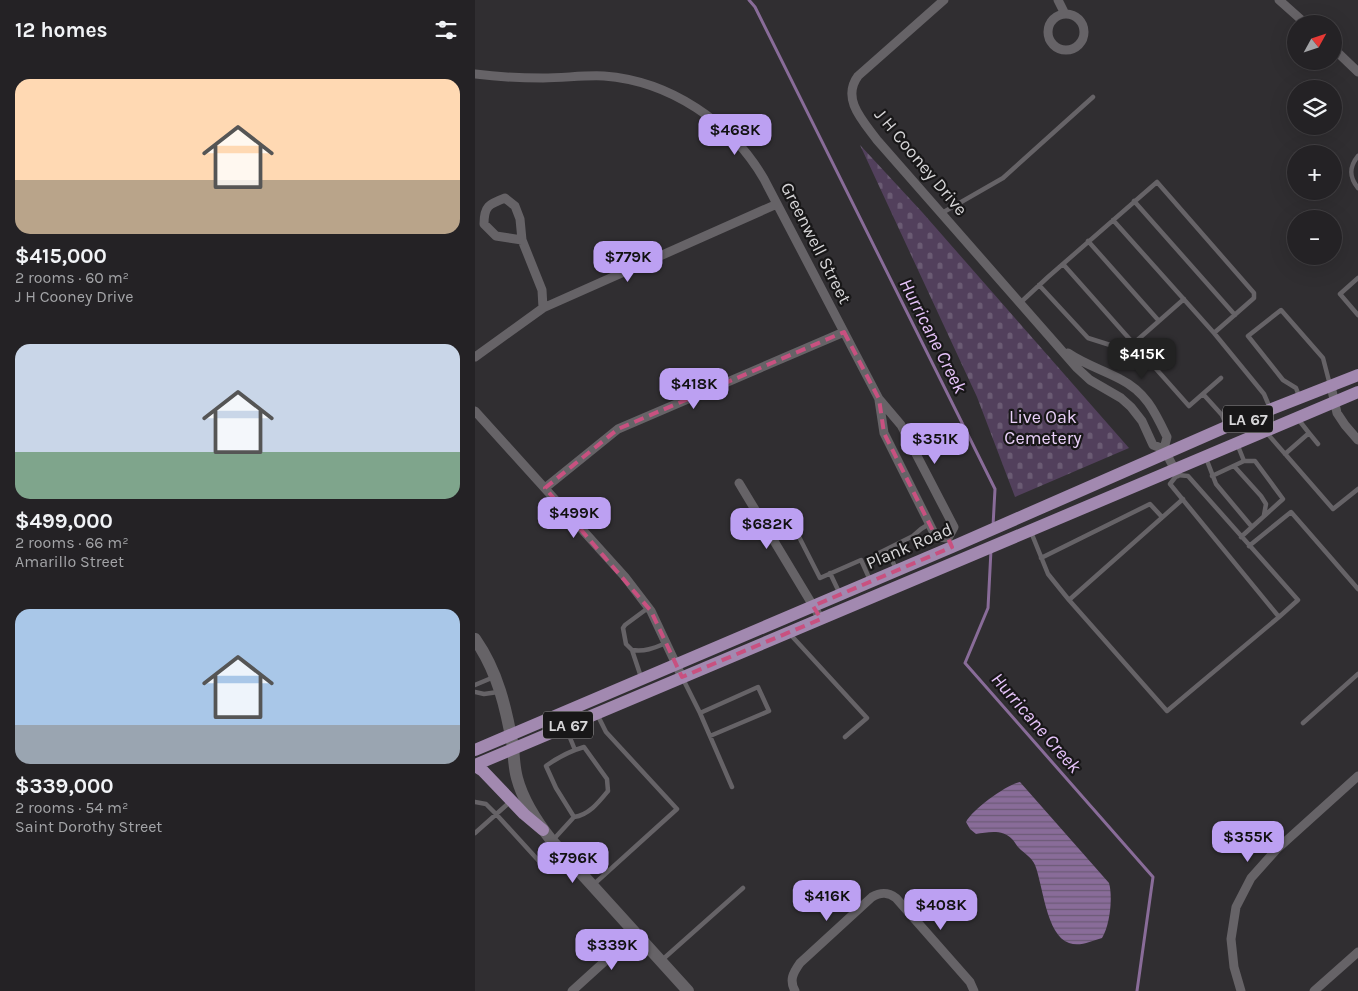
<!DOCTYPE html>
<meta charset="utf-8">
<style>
body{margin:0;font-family:Karla,sans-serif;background:#302f32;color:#f1f3f6;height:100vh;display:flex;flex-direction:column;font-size:19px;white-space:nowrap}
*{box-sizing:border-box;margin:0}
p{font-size:16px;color:#a3a4a7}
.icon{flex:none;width:28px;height:28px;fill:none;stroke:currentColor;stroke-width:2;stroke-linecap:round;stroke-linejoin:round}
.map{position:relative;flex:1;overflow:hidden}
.side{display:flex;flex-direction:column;background:#242225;width:475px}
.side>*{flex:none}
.needle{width:32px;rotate:50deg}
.buttons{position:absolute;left:812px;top:15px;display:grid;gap:10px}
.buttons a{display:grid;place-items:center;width:55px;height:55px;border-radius:50%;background:#242225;box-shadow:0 5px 20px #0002,0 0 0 1px #413f42;font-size:25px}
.price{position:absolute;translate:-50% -42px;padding:0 11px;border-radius:10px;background:#bca0f2;color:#111;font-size:16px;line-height:32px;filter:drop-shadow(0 1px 2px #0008)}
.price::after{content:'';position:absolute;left:50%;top:30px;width:15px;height:11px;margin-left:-8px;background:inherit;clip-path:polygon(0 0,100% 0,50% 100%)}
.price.current{background:#222;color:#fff}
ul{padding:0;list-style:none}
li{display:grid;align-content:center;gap:10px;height:265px;padding:0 15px}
li span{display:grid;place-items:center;height:155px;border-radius:15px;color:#555}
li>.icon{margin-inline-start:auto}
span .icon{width:90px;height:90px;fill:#fffc;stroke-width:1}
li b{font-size:21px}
h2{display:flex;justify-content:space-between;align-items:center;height:60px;padding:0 15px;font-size:21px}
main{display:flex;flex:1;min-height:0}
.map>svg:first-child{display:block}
</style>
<main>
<section class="side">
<h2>12 homes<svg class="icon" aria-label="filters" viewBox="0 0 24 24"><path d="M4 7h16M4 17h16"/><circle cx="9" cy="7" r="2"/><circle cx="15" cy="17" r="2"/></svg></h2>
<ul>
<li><span style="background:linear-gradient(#ffd9b3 65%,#b9a48a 0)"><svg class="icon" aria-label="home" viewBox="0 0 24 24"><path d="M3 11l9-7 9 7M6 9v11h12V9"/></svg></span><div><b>$415,000</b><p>2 rooms · 60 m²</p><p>J H Cooney Drive</p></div></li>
<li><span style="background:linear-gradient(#c9d6e8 70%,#7fa58c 0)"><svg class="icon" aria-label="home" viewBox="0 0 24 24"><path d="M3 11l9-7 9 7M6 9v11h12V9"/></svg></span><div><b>$499,000</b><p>2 rooms · 66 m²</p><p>Amarillo Street</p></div></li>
<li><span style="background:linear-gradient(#a9c7e8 75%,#9aa5b1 0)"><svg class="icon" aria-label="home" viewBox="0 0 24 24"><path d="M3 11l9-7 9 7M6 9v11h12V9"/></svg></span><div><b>$339,000</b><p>2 rooms · 54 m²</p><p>Saint Dorothy Street</p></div></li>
</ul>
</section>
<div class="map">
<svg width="883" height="991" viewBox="0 0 883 991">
<defs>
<pattern id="cemetery-stones" width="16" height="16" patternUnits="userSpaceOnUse" patternTransform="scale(1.25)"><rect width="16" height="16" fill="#52405c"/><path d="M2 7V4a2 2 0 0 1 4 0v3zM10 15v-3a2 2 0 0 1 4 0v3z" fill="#6a5b73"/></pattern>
<pattern id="water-rules" width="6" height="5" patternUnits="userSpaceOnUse" patternTransform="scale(1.25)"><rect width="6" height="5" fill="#896c99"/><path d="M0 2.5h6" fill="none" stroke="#6c5a76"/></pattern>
</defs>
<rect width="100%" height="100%" fill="#302e31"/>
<path fill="url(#cemetery-stones)" d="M385 145 447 212 654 448 540 497 502 397Z"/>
<path fill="url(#water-rules)" d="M545 782 634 883C638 897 635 925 627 938 616 941 605 947 594 943 571 935 568 885 560 865 557 858 549 853 544 848 541 845 540 842 537 839 528 829 513 832 501 834L495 829 491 822C498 809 531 785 545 782Z"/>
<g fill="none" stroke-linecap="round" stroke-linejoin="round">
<path stroke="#896c99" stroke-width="3" d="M274 0 280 7 520 489 518 526
M516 550 513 608 490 663 678 877 662 991"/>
<path stroke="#666367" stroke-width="4.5" d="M883 156C874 167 874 177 883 188
M659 201 760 315
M467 213 528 178 618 97
M638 220 739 333
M613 241 684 321
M588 264 714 406 746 378
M883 278 865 294 883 315
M564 285 613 338 651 350 709 299
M545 303 573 277 682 182 779 293V298L739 333 789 394 795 408
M728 394 747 415 751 425
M824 396 821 388 808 380 773 336 806 310 848 358 855 385
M791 432 858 509 883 489
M834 433 843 444
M810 454 834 433 823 419
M731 458 741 484 777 527 766 537
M769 461H780L808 499 777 527
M759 466 786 496 791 504 789 515
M702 475 713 476 823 600 804 617 695 484Z
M737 476 769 461 763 446
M556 532 573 574 594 600 708 499
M299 540 321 531 345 578 386 560 395 580
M774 546 816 512 883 589
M402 554 412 549
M566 558 675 504 687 517
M421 569 412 549 438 536 446 529 454 524
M355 573 364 592
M594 600 692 711 804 617
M173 608 150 625 148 628 151 644 157 650C170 652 179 648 191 643
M314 633 392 718 370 737
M157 650 166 677
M208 679 225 713 257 787
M0 685 19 677
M0 692 9 694 23 692
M225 713 283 687 294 711 235 736
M828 723 883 674
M91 728 100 750
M0 802 11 804 21 814 73 871 89 857
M0 833 36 801
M78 840 99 817 81 788 71 766C82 758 95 751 109 747L132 779 133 791C124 802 114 815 99 817
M118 885 202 809 131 732 122 714
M187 960 268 888"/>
<path stroke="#666367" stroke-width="9" d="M469 0 383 76C366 99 388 121 402 140L602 368 615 380 646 398 656 407 667 421 678 445 689 449 702 474
M583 0 590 14
M804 0 831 24
M573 32a18 18 0 1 1 36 0a18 18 0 1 1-36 0Z
M859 49 883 72
M0 74C22 77 46 78 68 78 89 78 109 75 129 76 195 81 256 122 289 179L404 399 426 425 479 527 473 538
M47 240 21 236 9 224C9 206 14 204 30 198L40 206 45 219 47 240 67 290 68 308
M593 353C609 364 628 370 645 379 671 392 680 412 692 437L689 449
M0 357 68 308 302 204
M856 386 862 413 870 425 883 440
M404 400 409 433 461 537 473 538
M0 411 150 577 176 611 207 677
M264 483 346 619
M70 488 143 429 369 332
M97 991 161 933
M320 991C314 980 318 973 325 963L397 897C406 892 413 892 421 898L495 982 499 991
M766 991 759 967 756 939 761 907 776 878 801 850 883 776
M839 991 883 952"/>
<path stroke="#666367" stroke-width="12" d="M0 639C23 672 31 708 38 747 39 757 39 767 42 778 48 801 62 822 77 841L213 991"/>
<path stroke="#a289b0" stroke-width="12" d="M0 750 477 547 751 427 883 375
M0 765 883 392
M0 766 8 771 49 814 68 830"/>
</g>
<path fill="none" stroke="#c85180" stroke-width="4" stroke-dasharray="10 6" stroke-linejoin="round" d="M369 332 404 399 409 433 461 537 473 538 477 547 338 606 346 619 207 677 176 611 70 488 143 429Z"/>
<g text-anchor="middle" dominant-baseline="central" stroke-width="4.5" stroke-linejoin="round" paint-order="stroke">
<g fill="#181718" stroke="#9e9d9e" stroke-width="1">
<rect x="748" y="405.5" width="50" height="27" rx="4"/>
<rect x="68" y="711.5" width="50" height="27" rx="4"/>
</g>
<g font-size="16" font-weight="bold" fill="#d7d6d8">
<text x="773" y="419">LA 67</text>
<text x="93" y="725">LA 67</text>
</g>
<g font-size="18" fill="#d7d6d8" stroke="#181718">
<text transform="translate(446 162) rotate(50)">J H Cooney Drive</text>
<text transform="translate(341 243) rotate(63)">Greenwell Street</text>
<text transform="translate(434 546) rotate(-23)">Plank Road</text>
</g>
<g font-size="18" fill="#ead0f9" stroke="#181718">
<text x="568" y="417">Live Oak<tspan x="568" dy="21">Cemetery</tspan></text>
</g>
<g font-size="19" font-style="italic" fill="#e7c4fb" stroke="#181718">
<text transform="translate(458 336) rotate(63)">Hurricane Creek</text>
<text transform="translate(561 723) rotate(49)">Hurricane Creek</text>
</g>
</g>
</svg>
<div class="buttons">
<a><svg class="needle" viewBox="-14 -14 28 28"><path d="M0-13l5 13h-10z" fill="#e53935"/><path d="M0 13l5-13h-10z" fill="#a3a4a7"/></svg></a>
<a><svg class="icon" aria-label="layers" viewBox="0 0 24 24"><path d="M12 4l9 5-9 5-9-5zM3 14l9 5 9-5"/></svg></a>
<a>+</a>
<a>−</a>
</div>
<b class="price" style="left:260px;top:156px">$468K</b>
<b class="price" style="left:153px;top:283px">$779K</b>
<b class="price current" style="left:667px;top:380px">$415K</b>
<b class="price" style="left:219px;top:410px">$418K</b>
<b class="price" style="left:460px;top:465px">$351K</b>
<b class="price" style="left:99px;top:539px">$499K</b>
<b class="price" style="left:292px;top:550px">$682K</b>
<b class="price" style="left:773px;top:863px">$355K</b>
<b class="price" style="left:98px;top:884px">$796K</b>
<b class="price" style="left:352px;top:922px">$416K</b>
<b class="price" style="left:466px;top:931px">$408K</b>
<b class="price" style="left:137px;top:971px">$339K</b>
</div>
</main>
